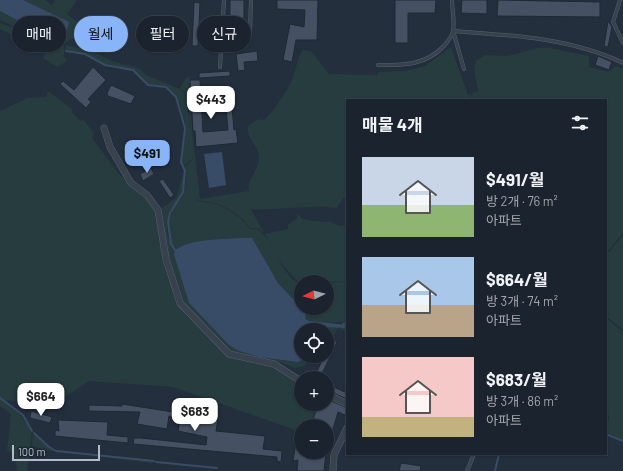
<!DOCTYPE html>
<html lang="ko">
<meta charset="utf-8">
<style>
body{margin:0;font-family:Barlow,"Noto Sans KR",sans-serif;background:#282f3a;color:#f1f3f6;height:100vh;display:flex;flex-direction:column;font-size:15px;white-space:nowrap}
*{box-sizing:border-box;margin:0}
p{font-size:13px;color:#a0a4aa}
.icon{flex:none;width:22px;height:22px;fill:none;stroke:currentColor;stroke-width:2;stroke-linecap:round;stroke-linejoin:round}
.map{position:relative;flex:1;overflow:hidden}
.drawer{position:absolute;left:346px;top:99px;width:261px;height:356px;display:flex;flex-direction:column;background:#1b232e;border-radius:0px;box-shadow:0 1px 3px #0004,0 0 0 1px #39404a}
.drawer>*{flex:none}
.banner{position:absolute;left:12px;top:16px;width:274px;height:36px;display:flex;gap:8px}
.needle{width:26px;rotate:264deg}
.fabs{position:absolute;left:294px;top:275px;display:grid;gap:8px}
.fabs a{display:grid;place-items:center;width:40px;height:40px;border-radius:50%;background:#1b232e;box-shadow:0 1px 3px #0004,0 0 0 1px #39404a;font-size:20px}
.scale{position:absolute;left:12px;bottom:10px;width:88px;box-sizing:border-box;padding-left:4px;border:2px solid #b4bcc9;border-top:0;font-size:11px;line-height:14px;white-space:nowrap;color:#b4bcc9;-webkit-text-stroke:3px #1d2633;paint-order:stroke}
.price{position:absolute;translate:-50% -34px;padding:0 9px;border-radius:8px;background:#fff;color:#222;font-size:13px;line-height:26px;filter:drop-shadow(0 1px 2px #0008)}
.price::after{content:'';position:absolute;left:50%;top:24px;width:12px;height:9px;margin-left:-6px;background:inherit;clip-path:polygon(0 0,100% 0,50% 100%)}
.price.on{background:#8ab4f8;color:#111}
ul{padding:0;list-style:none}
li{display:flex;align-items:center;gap:12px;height:100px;padding:0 16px}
li span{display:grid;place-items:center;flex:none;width:112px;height:80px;border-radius:0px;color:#555}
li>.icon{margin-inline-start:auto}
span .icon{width:48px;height:48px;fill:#fffc;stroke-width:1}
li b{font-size:17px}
h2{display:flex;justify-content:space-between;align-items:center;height:48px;padding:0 16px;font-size:17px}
.pill{padding:0 14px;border-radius:18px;background:#1b232e;box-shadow:0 1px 3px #0004,0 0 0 1px #39404a;font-size:14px;line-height:36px}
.pill.on{background:#8ab4f8;color:#111}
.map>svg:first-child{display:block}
</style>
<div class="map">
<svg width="623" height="471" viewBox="0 0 623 471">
<rect width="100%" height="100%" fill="#242f3e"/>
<path fill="#263c3f" d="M23 0H45L52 5 55 0H77L67 14 83 27 84 30 64 44 17 28 0 20V11L45 35 64 42 68 22Z
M0 23 64 46V56L67 61 57 67 43 58 46 51 0 29Z
M65 45 89 50 112 61 140 69 146 75 180 89 185 94 186 99 194 157 184 166 182 162V150L186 128 181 107 174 93 166 86 148 84 133 70 105 64 85 54 66 50Z
M451 47 468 95 471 94 472 100H347V198H343L337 208C308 204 280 211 251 209L264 233 257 228H250C244 217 227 207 214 203 209 201 203 202 198 200L187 99 186 94 180 88 186 78 190 77 192 130 200 199 249 191C247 178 259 170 259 158 259 145 246 140 248 126L258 119 264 120C271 115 287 91 291 82 296 72 296 60 303 50L311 51 329 74 378 75V72L406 71 425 66Z
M537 48H549L589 56V67L608 72 616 66 623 69V233L609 250 606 251V100H473L472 93 478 91 474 69 476 61 485 55 508 56Z
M48 91 73 110 71 112 81 121 84 120 94 134 92 138 118 173 155 208 176 296 224 352 272 365 301 384V404H317L310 426H301V435L295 434V430L173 387 89 381 55 404 3 400 0 398V111L28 98 46 97Z
M194 158 198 201C203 203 208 202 213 203 227 208 242 217 250 229H257C277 242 279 275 301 285V303C286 300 260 256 255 242L180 247 176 250C151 214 195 198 185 167Z
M184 169C193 200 150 213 175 251L174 255 189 303 229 345 239 351 259 357 298 362 311 356H317L304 366 295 368 279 362 230 353 224 347 211 330 180 299 168 257 161 209 176 198Z
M297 214 303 219 313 221 330 222 340 226 347 225V283L329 281 301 282 300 284 282 264 265 234 288 229V225L297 218Z
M623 235V330L606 316V253L610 251Z
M325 282 347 283V322L320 323 304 319 307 308H327V282Z
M606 318 623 332V440L606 432 609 416 606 414Z
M318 327 347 328V332L339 328 337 329 327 350V330H316Z
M0 399 22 416 32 431 27 471H17L15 455 7 450 11 414 0 406Z
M33 433 49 447 56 451 153 462V463L143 462 45 450 32 446Z"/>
<path fill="#394c67" d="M0 0H23L69 22 64 41 45 35 0 11Z
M222 152 226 185 209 188 204 154Z
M240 238H252L278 283 292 298 301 303V308H307L305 319 310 321 347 325V328L318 327 316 330H301V356H311L298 362 259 357 239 351 229 345 189 303 174 255 175 250C193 238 220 240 240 238Z"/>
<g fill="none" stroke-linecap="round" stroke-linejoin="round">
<path stroke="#394c67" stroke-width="2" d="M66 51 85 54 105 65 133 70 148 85 166 87 176 97 185 128 181 162 185 171 183 192 170 213 168 222 171 244 175 250
M343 324 347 323
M0 398 23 415 32 431
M34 433 49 447 56 451 154 461
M606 434 623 441
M156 462 217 468
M495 471 499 454"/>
</g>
<path fill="#455162" stroke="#1f2835" d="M230 0H244V18H230Z
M277 0H318L317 40H296L292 62 283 60 290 24 304 27 305 10 277 9Z
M395 0H436L435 13H408V43H395Z
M462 0H487V14L461 13Z
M498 0 600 2V17L497 16Z
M194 2 200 3 198 46H192Z
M608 21 612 27 608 47 604 46Z
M257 51 258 61 244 62 245 70 238 71 236 54Z
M598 56 612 62 609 70 595 65Z
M93 67 106 80 88 99 91 102 86 108 60 84 63 81 74 90Z
M230 71V76L199 78V73Z
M190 80H200L203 132 228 130 224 86 230 85 234 130 236 129 238 143 196 147 195 131H193Z
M111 85 135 96 131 104 108 96 107 93Z
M130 142 143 162 137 166 125 146Z
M151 168 154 174 143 181 140 174Z
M163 179 174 195 170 198 159 181Z
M332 339 337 342 320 378H314L324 356H327V349Z
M327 384 347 393V399L327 390Z
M327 399 347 408V416L338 412 328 446 327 426H311L318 404H327Z
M122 404 218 419 216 431 265 436 263 449 282 451 281 462 277 461V457L133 444 134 438H141L206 445 207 437 178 431 180 418 169 416 167 429 137 424 140 412 89 411V405L122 406Z
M31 411 52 417 50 423 30 418Z
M58 420 108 422 107 435 128 437V443L55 436V430L59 431Z
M297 436 301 437 298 451 326 453 324 471H297L298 460 293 461Z
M401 463 421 466 420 471H399Z"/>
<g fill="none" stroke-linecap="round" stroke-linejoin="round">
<defs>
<path id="service" d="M620 0 613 22 623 43
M222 44 250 32 251 0
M378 65C402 65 425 66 444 46 447 42 452 37 453 31 455 22 452 9 452 0
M220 67 224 0
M464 69 453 31C510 35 571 38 623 63
M467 471 474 454"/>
<path id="minor" d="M104 128 110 147 131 183 147 195 158 210 166 259 180 303 229 354 274 364 301 381
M327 394 347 404
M333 471 334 455 347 428"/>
</defs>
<use href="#service" stroke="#565f6c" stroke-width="4"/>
<use href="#minor" stroke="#565f6c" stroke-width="7"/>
<use href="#service" stroke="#38414e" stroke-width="3"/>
<use href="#minor" stroke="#38414e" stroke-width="6"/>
</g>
</svg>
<div class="fabs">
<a><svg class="needle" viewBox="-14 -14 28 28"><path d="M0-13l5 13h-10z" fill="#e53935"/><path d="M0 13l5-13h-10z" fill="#a0a4aa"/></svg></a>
<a><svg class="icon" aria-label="locate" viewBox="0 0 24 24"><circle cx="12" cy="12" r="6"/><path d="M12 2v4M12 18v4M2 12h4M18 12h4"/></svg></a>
<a>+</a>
<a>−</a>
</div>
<div class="scale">100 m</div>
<b class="price" style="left:211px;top:120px">$443</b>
<b class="price on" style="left:147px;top:174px">$491</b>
<b class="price" style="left:41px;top:417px">$664</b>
<b class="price" style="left:195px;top:432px">$683</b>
<div class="banner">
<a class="pill">매매</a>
<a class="pill on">월세</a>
<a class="pill">필터</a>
<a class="pill">신규</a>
</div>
<section class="drawer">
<h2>매물 4개<svg class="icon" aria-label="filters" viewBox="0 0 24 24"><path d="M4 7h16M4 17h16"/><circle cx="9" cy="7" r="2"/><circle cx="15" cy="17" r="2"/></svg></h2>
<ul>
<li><span style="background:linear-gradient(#c9d6e8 60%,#8fb573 0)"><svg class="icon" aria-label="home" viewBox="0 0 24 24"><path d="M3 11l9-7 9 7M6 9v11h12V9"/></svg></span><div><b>$491/월</b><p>방 2개 · 76 m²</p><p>아파트</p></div></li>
<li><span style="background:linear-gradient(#a9c7e8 60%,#b9a48a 0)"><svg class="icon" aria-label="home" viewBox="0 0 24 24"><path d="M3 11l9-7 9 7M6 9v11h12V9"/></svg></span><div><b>$664/월</b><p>방 3개 · 74 m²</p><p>아파트</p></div></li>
<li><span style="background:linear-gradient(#f6c9c9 75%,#c2b280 0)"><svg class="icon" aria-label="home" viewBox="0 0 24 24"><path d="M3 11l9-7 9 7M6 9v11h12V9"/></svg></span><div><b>$683/월</b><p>방 3개 · 86 m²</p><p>아파트</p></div></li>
</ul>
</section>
</div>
